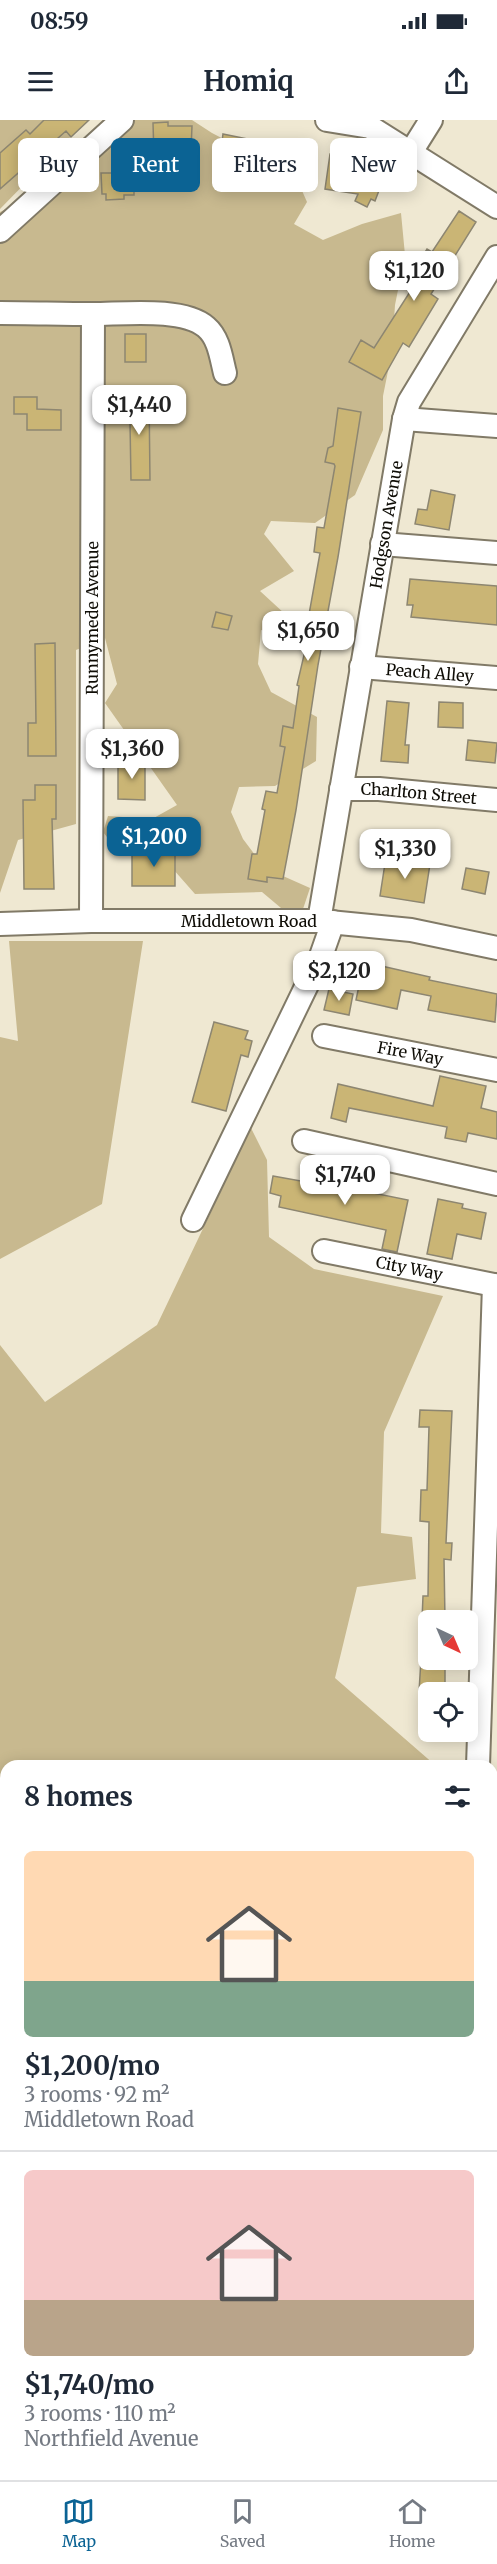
<!DOCTYPE html>
<meta charset="utf-8">
<style>
body{margin:0;font-family:Merriweather,serif;background:#f2f2f3;color:#1f2937;height:100vh;display:flex;flex-direction:column;font-size:22px;white-space:nowrap}
*{box-sizing:border-box;margin:0}
p{font-size:20px;color:#747a83}
.icon{flex:none;width:33px;height:33px;fill:none;stroke:currentColor;stroke-width:2;stroke-linecap:round;stroke-linejoin:round}
.map{position:relative;flex:1;overflow:hidden}
.drawer{position:absolute;left:0px;top:1640px;width:498px;height:722px;display:flex;flex-direction:column;background:#fff;border-radius:18px 18px 0 0;box-shadow:0 3px 15px #0003}
.drawer>*{flex:none}
.top-card{position:absolute;left:18px;top:18px;width:462px;height:54px;display:flex;gap:12px}
.needle{width:39px;rotate:136deg}
.buttons{position:absolute;left:418px;top:1490px;display:grid;gap:12px}
.buttons a{display:grid;place-items:center;width:60px;height:60px;border-radius:9px;background:#fff;box-shadow:0 3px 15px #0003;font-size:30px}
.price{position:absolute;translate:-50% -51px;padding:0 14px;border-radius:12px;background:#fff;color:#222;font-size:20px;line-height:39px;filter:drop-shadow(0 2px 3px #0008)}
.price::after{content:'';position:absolute;left:50%;top:36px;width:18px;height:14px;margin-left:-9px;background:inherit;clip-path:polygon(0 0,100% 0,50% 100%)}
.price.on{background:#0b6394;color:#fff}
ul{padding:0;list-style:none}
li{display:grid;align-content:center;gap:12px;height:318px;padding:0 24px}
li+li{border-top:2px solid #e0e1e3}
li span{display:grid;place-items:center;height:186px;border-radius:9px;color:#555}
li>.icon{margin-inline-start:auto}
span .icon{width:108px;height:108px;fill:#fffc;stroke-width:1}
li b{font-size:26px}
h2{display:flex;justify-content:space-between;align-items:center;height:72px;padding:0 24px;font-size:26px}
.tag{padding:0 21px;border-radius:9px;background:#fff;box-shadow:0 3px 15px #0003;font-size:21px;line-height:54px}
.tag.on{background:#0b6394;color:#fff}
.status{display:flex;justify-content:space-between;align-items:center;height:42px;padding:0 30px;background:#fff;direction:ltr}
.status svg{height:16px;fill:currentColor}
header{display:flex;justify-content:space-between;align-items:center;height:78px;padding:0 24px;background:#fff;font-size:27px;font-weight:700}
.dock{display:flex;justify-content:space-around;align-items:center;height:84px;border-top:2px solid #e0e1e3;background:#fff;font-size:16px;color:#747a83}
.dock a{display:grid;justify-items:center;gap:3px}
.dock .on{color:#0b6394}
.map>svg:first-child{display:block}
</style>
<div class="status"><b>08:59</b><svg viewBox="0 0 49 12"><path d="M0 12V9h3v3zM5 12V6h3v6zM10 12V3h3v9zM15 12V0h3v12zM26 1h20v11H26zM47 4h2v5h-2z"/></svg></div>
<header><svg class="icon" aria-label="menu" viewBox="0 0 24 24"><path d="M4 6h16M4 12h16M4 18h16"/></svg>Homiq<svg class="icon" aria-label="share" viewBox="0 0 24 24"><path d="M12 15V3M7 8l5-5 5 5M5 13v7h14v-7"/></svg></header>
<div class="map">
<svg width="497" height="2360" viewBox="0 0 497 2360">
<rect width="100%" height="100%" fill="#efe8d2"/>
<path fill="#c8b98f" d="M0 0H87L0 89Z
M131 0H192L212 13 296 57 307 82 294 104 323 120 362 104 401 93 405 135 395 185 392 231 383 276V310L355 375 315 403 271 401 264 414 294 451 260 471 285 494 284 516 261 510 258 544 271 572 317 597 316 641 275 666 239 667 231 692 243 719 265 748 310 768 303 789 281 788 262 772 195 774 151 724 115 727 103 712 108 696 152 699 177 685 105 583 117 564 105 518 76 530V704L18 720 0 773V92L70 57 94 49 108 20 124 15Z
M9 821H143L102 1084 0 1139V917L18 921Z
M251 1008 267 1040 269 1117 314 1149 443 1176 384 1312 381 1413 412 1417 416 1459 357 1467 335 1558 435 1645 6 1646V2099L0 2109V1225L45 1282 157 1205Z
M6 2242V2355H41L40 2360H0V2243Z
M135 2355H200L202 2360H135Z"/>
<path fill="#cab575" stroke="#8d8671" stroke-width="1.5" d="M44 0H89L71 17 66 11 0 69V33L26 10 30 14Z
M168 2V6H192L191 30 182 29V37L154 36 153 3Z
M223 14 248 19 241 56 218 51Z
M278 22 296 27 290 54 271 49Z
M330 34 358 38 386 52 375 81 371 79 367 87 355 81 358 74 325 69Z
M101 53H134V75H124V79L106 80V74H102Z
M459 91 476 102 431 174 438 179 409 227 403 223 382 260 349 242 361 220 374 228 424 150 417 146 427 129 432 132Z
M125 214H146V242H125Z
M149 275 150 360H131L130 303H127L126 276Z
M14 277H37V289L61 290V310H27V294H14Z
M338 288 361 292 338 437 318 545 296 690 283 759 267 757V762L248 759 252 734H257L265 690 262 689 266 671 277 673 285 627 280 626 283 606 293 608 299 566 297 565 312 501 308 500 320 433 314 432 317 407 324 408 335 346 334 344 325 342 328 328 333 326Z
M431 370 455 375 449 410 415 404 418 389 427 390Z
M410 459 497 466V505L411 497 413 485H407Z
M216 492 232 496 228 510 212 507Z
M55 523 56 636H28V603H36L35 524Z
M387 581 409 583 405 625H409L408 643 381 641Z
M439 582 463 583V608L438 607Z
M468 620 497 623 495 643 466 640Z
M118 641H145V680L118 679Z
M35 665H56V699H52L54 769H24L23 680H35Z
M175 729V766H132V730Z
M386 737 430 744 424 783 380 776Z
M466 748 489 752 485 774 462 769Z
M364 842 430 857 429 860 497 874 495 902 428 890 431 876 401 870 397 889 356 880Z
M329 869 353 874 349 895 324 890Z
M214 902 248 911 245 919 252 921 248 937 241 935 226 991 192 982Z
M440 956 486 966 481 988 497 992V1019L468 1013 466 1022 445 1018 447 1007 349 988 346 1002 331 998 338 964 433 986Z
M273 1056 356 1071 357 1066 374 1069 373 1073 408 1080 397 1132 382 1129 386 1110 279 1087 281 1076 270 1073Z
M438 1079 463 1084 462 1088 486 1093 481 1119 457 1114 452 1139 427 1134Z
M420 1290 452 1291 446 1423H452L451 1440 444 1439 445 1500H422L423 1476H428L429 1402 420 1401 421 1370H427L429 1307H419Z
M421 1539H445V1572H419Z"/>
<g fill="none" stroke-linecap="round" stroke-linejoin="round">
<defs>
<g id="minor">
<path d="M327 0 370 7 497 87"/>
<path d="M411 32 431 0"/>
<path d="M0 111 122 0"/>
<path d="M0 193C31 193 62 194 93 194 123 194 183 187 206 207 219 218 221 237 225 253"/>
<path d="M404 299 497 306"/>
<path d="M382 424 497 433"/>
<path id="s1" d="M361 547 497 558"/>
<path id="s2" d="M341 669H379L497 680"/>
<path id="s3" d="M91 801 93 194"/>
<path id="s4" d="M319 801 404 299 409 282 497 137"/>
<path id="s5" d="M0 804 91 801H319L411 810 497 828"/>
<path id="s6" d="M324 916 497 950"/>
<path d="M304 1021 497 1064"/>
<path d="M193 1100 321 836 333 802"/>
<path id="s7" d="M324 1131 494 1165"/>
<path d="M478 1646 494 1165"/>
<path d="M492 1688 497 1689"/>
<path d="M492 1908 497 1897"/>
<path d="M492 2180 497 2169"/>
<path d="M405 2355 420 2360"/>
</g>
</defs>
<use href="#minor" stroke="#817a67" stroke-width="26"/>
<use href="#minor" stroke="#fff" stroke-width="22"/>
</g>
<g text-anchor="middle" dominant-baseline="central" stroke-width="5" stroke-linejoin="round" paint-order="stroke">
<g font-size="16" fill="#0f0d06" stroke="#fff">
<text stroke="none"><textPath href="#s4" startOffset="402">Hodgson Avenue</textPath></text>
<text stroke="none"><textPath href="#s3" startOffset="303">Runnymede Avenue</textPath></text>
<text stroke="none"><textPath href="#s1" startOffset="69">Peach Alley</textPath></text>
<text stroke="none"><textPath href="#s2" startOffset="78">Charlton Street</textPath></text>
<text stroke="none"><textPath href="#s5" startOffset="249">Middletown Road</textPath></text>
<text stroke="none"><textPath href="#s6" startOffset="88">Fire Way</textPath></text>
<text stroke="none"><textPath href="#s7" startOffset="87">City Way</textPath></text>
</g>
</g>
</svg>
<div class="buttons">
<a><svg class="needle" viewBox="-14 -14 28 28"><path d="M0-13l5 13h-10z" fill="#e53935"/><path d="M0 13l5-13h-10z" fill="#747a83"/></svg></a>
<a><svg class="icon" aria-label="locate" viewBox="0 0 24 24"><circle cx="12" cy="12" r="6"/><path d="M12 2v4M12 18v4M2 12h4M18 12h4"/></svg></a>
</div>
<b class="price" style="left:414px;top:182px">$1,120</b>
<b class="price" style="left:139px;top:316px">$1,440</b>
<b class="price" style="left:308px;top:542px">$1,650</b>
<b class="price" style="left:132px;top:660px">$1,360</b>
<b class="price on" style="left:154px;top:748px">$1,200</b>
<b class="price" style="left:405px;top:760px">$1,330</b>
<b class="price" style="left:339px;top:882px">$2,120</b>
<b class="price" style="left:345px;top:1086px">$1,740</b>
<div class="top-card">
<a class="tag">Buy</a>
<a class="tag on">Rent</a>
<a class="tag">Filters</a>
<a class="tag">New</a>
</div>
<section class="drawer">
<h2>8 homes<svg class="icon" aria-label="filters" viewBox="0 0 24 24"><path d="M4 7h16M4 17h16"/><circle cx="9" cy="7" r="2"/><circle cx="15" cy="17" r="2"/></svg></h2>
<ul>
<li><span style="background:linear-gradient(#ffd9b3 70%,#7fa58c 0)"><svg class="icon" aria-label="home" viewBox="0 0 24 24"><path d="M3 11l9-7 9 7M6 9v11h12V9"/></svg></span><div><b>$1,200/mo</b><p>3 rooms · 92 m²</p><p>Middletown Road</p></div></li>
<li><span style="background:linear-gradient(#f6c9c9 70%,#b9a48a 0)"><svg class="icon" aria-label="home" viewBox="0 0 24 24"><path d="M3 11l9-7 9 7M6 9v11h12V9"/></svg></span><div><b>$1,740/mo</b><p>3 rooms · 110 m²</p><p>Northfield Avenue</p></div></li>
</ul>
</section>
</div>
<nav class="dock">
<a class="on"><svg class="icon" aria-label="map" viewBox="0 0 24 24"><path d="M3 6l6-2 6 2 6-2v14l-6 2-6-2-6 2zM9 4v14M15 6v14"/></svg>Map</a>
<a><svg class="icon" aria-label="saved" viewBox="0 0 24 24"><path d="M7 4h10v16l-5-4-5 4z"/></svg>Saved</a>
<a><svg class="icon" aria-label="home" viewBox="0 0 24 24"><path d="M3 11l9-7 9 7M6 9v11h12V9"/></svg>Home</a>
</nav>
